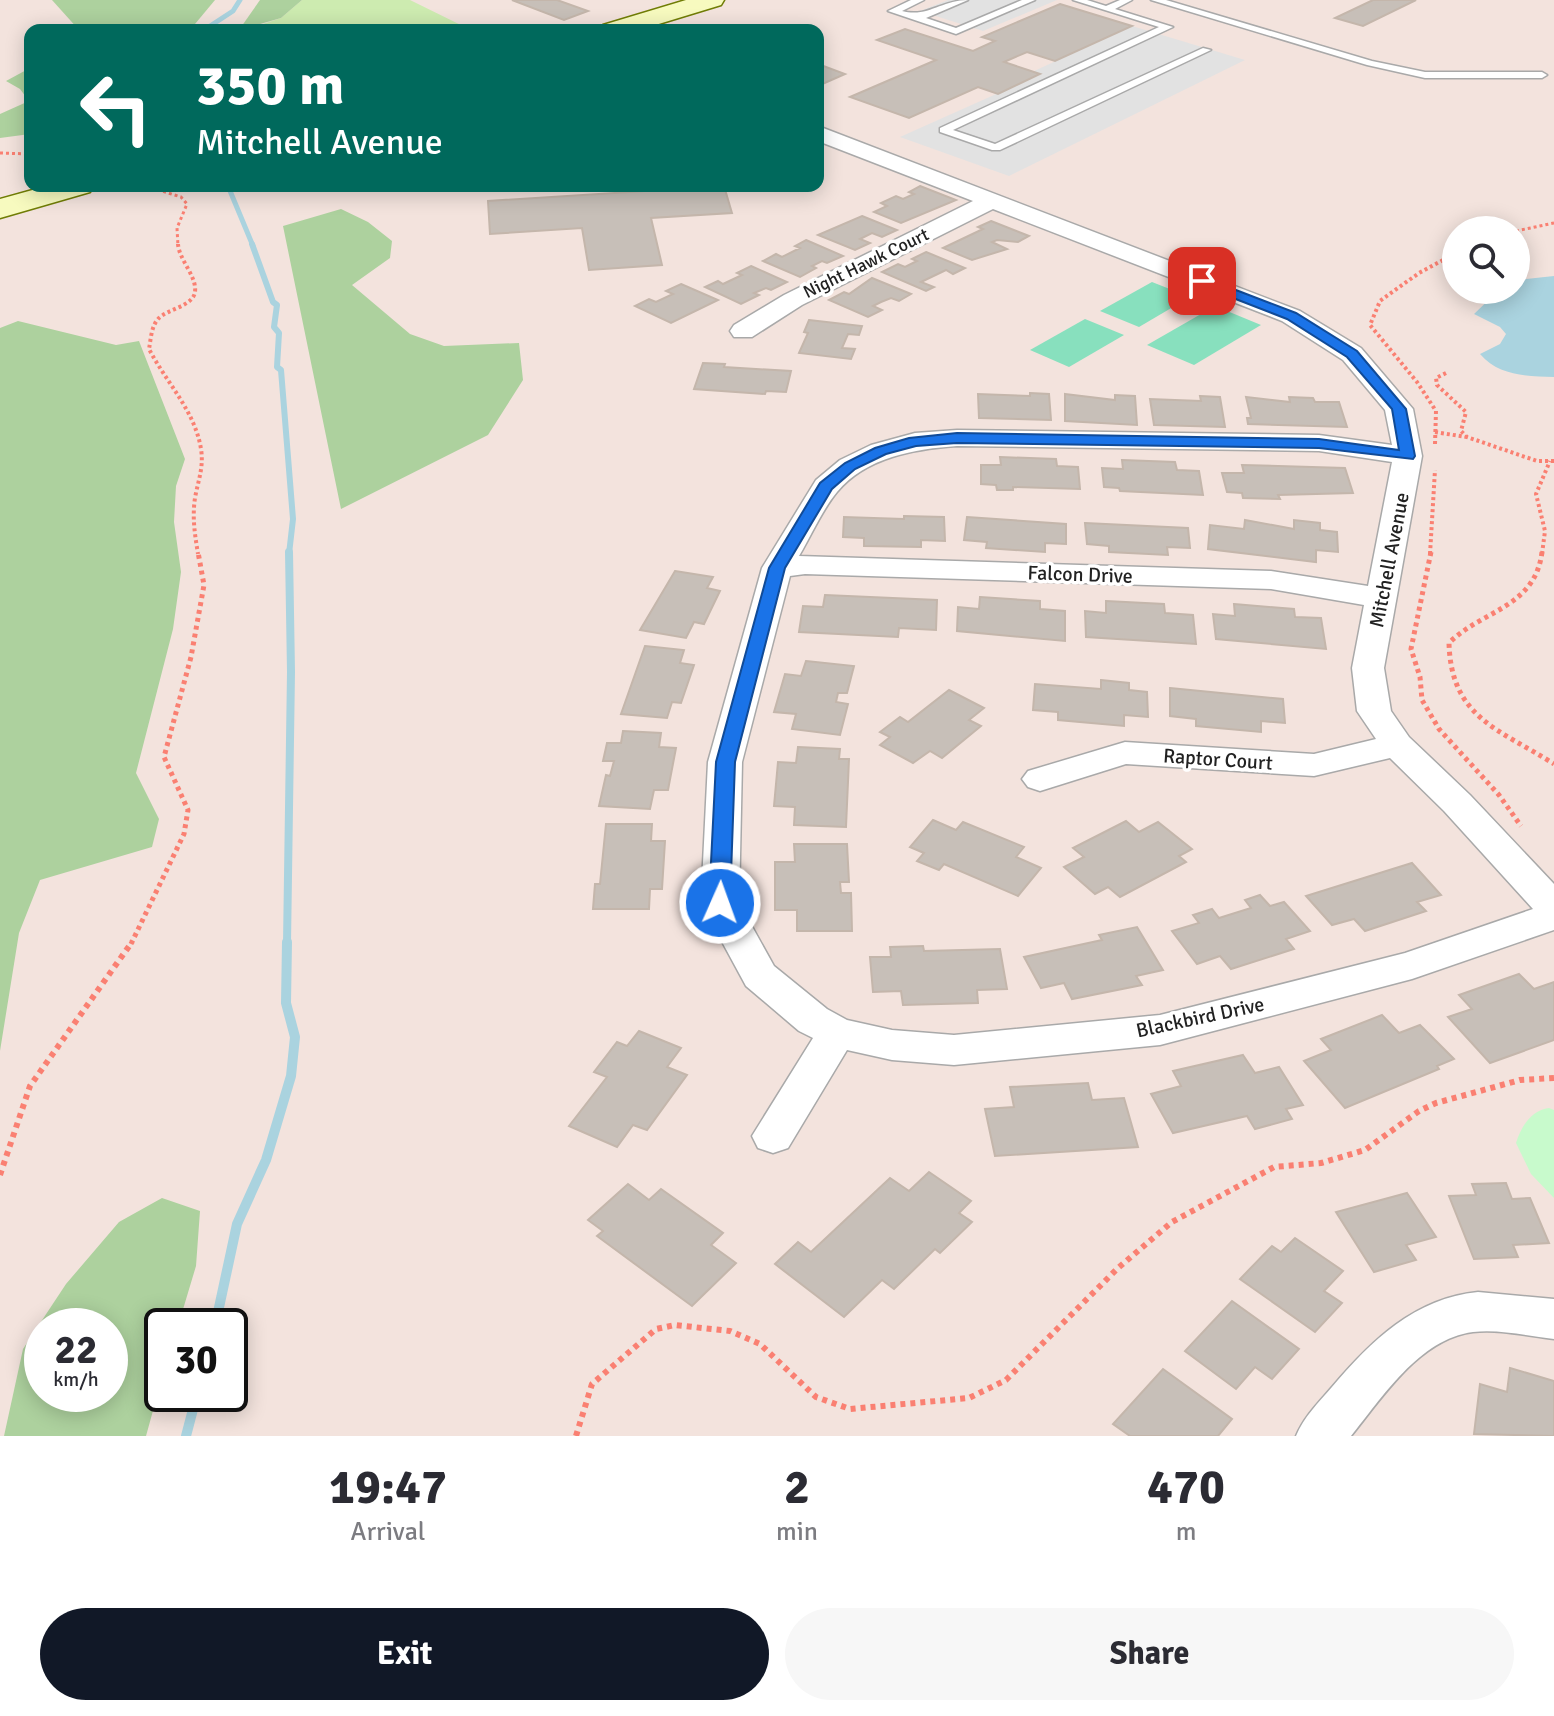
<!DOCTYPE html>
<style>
:root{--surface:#fff;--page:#f7f7f7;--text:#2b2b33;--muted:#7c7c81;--accent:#111827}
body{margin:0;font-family:Signika,sans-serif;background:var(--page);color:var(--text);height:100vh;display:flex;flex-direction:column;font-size:30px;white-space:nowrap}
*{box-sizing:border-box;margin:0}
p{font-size:26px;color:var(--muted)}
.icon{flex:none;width:44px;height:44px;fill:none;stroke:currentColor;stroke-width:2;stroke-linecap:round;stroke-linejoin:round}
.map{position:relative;height:1436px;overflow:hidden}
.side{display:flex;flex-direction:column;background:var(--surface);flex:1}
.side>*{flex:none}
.guide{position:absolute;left:24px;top:24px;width:800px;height:168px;border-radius:16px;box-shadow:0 4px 20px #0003;background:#00695c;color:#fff;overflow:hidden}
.controls{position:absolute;left:1442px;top:216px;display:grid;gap:16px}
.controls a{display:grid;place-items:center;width:88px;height:88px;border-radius:50%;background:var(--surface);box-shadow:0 4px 20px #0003;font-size:40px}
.speed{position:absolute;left:24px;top:1308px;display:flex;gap:16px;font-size:40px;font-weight:700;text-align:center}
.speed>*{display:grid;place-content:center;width:104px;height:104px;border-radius:50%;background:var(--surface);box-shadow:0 4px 20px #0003;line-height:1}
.speed small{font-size:20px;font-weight:400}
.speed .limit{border:4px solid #111;border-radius:12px;background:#fff;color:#111}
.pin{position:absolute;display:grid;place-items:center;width:68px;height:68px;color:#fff;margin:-34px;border-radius:16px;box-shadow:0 4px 12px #0006}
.me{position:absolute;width:88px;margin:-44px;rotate:2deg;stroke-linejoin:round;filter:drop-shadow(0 0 6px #0008)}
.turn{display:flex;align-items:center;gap:28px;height:168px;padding:0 40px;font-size:36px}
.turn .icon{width:104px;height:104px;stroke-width:2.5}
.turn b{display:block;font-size:56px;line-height:68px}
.eta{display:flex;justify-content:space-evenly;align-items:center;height:136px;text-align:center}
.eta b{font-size:48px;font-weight:700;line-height:56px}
.button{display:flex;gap:16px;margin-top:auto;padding:16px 40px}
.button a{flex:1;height:92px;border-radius:48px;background:var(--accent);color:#fff;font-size:32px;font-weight:700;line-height:92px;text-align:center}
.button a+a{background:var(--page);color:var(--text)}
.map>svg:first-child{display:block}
</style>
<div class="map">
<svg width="1554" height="1436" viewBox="0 0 1554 1436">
<rect width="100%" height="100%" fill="#f2efe9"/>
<path fill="#f3e3dd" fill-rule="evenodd" d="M 0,0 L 1554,0 L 1554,1436 L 0,1436 ZM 30,30 L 818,30 L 818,186 L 30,186 ZM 1456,230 L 1516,230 L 1516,290 L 1456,290 ZM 42,1326 L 110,1326 L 110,1394 L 42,1394 ZM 162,1326 L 230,1326 L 230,1394 L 162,1394 Z"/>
<polygon fill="#cdebb0" points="302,0 410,0 471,30 245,30 281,18"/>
<g fill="#add19e" fill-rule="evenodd">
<polygon points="52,0 215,0 190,30 79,30"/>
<polygon points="260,0 302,0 281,18 239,30"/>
<polygon points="30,68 30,134 0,138 0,114 29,101 20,89 6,81"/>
<polygon points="341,209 368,222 392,241 390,258 352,285 410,334 444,346 519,343 523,380 488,435 341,509 283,226"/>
<polygon points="18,321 116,345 139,341 185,459 176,486 174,522 181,572 173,629 136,773 159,819 152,847 40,880 19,933 0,1051 0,328"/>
<path d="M 162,1198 L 200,1211 L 196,1266 L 178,1326 L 162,1326 L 162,1378 L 146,1436 L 4,1436 L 23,1349 L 66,1284 L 119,1222 ZM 110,1326 L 110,1394 L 42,1394 L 42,1326 Z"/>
</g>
<path fill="#c8facc" d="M 1549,1108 L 1554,1110 L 1554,1198 L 1531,1174 L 1516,1143 C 1521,1127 1531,1110 1549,1108 Z"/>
<g fill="#88e0be">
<polygon points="1152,282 1190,297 1139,327 1100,311"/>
<polygon points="1215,306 1261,325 1194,365 1147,345"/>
<polygon points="1085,319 1124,335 1069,367 1030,350"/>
</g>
<g fill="#e2e2e2">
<polygon points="948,0 1057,0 983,31 920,11"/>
<polygon points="1132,26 1245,60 1009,176 900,137 1039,75 1032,72"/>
</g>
<path fill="#aad3df" d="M 1554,276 L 1554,377 C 1526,376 1499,376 1480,354 L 1500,344 L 1506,334 L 1500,327 L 1474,314 L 1499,290 L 1516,290 L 1516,280 Z"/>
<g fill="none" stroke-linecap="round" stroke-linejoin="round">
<g stroke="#aad3df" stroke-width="5">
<polyline points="204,30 233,11 240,0"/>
<polyline points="228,186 253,246"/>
</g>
<polyline stroke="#aad3df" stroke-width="6" points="252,244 273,302 277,305 274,327 279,333 277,367 281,370 293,519 289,554"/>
<polyline stroke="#aad3df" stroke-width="8" points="287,944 291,672 289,552"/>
<g stroke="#aad3df" stroke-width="10">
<polyline points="215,1326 237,1224 266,1160 291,1076 295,1037 286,1003 287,942"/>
<polyline points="186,1436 197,1394"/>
</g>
</g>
<g fill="#c7bfb8" stroke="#c4b6ab" stroke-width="2">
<polygon points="512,0 557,0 588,11 564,20"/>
<polygon points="1373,0 1416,0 1363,26 1335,18"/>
<polygon points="1060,4 1132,26 1055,61 1027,52 1004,62 1040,74 998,94 978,87 909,118 850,97 936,60 877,40 905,29 973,51 995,41 982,37"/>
<polygon points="818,64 845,74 818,86"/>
<polygon points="724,186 732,213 651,218 662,265 589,270 582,228 490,234 488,201"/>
<polygon points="920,186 956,200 901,223 874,212 887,206 881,203 896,196 903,199 914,194 909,192"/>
<polygon points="862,216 897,230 882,237 872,233 860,239 870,243 855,250 818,235"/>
<polygon points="991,221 1029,236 1018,242 997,240 992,242 1007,249 972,260 943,248 983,229 978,227"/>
<polygon points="806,240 843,256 827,263 822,261 812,266 816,268 800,277 763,261 776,254 782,257 800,248 795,246"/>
<polygon points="926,252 965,268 953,274 946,270 921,282 934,287 926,291 882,272 898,264 905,267 917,261 912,259"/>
<polygon points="751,266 787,282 771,290 766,288 754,293 759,295 741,304 705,287 718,281 723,284 742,275 737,273"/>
<polygon points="872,278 911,294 899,301 891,298 881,302 873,306 882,310 868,317 829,300 844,292 849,294"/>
<polygon points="681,284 718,300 671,323 635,306 649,299 656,302 673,294 666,291"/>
<polygon points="809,320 862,326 859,335 848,334 842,348 855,349 851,359 799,353 808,333 804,332"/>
<polygon points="703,363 725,364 724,367 791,371 786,392 766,391 765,394 694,389"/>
<polygon points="1030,393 1049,394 1051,420 979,418 978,394 1030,396"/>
<polygon points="1065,394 1115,400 1115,395 1135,396 1137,425 1065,421"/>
<polygon points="1200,396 1220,397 1225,427 1154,425 1150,399 1201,401"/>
<polygon points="1246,397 1290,402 1289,397 1313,398 1315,402 1339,402 1347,427 1248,424 1247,418 1251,418"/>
<polygon points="1000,457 1056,459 1057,466 1078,467 1080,489 1013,487 1013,490 997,490 996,485 981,484 981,465 1001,465"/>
<polygon points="1122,460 1175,462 1177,470 1199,471 1203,495 1120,491 1119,488 1104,487 1102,468 1123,469"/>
<polygon points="1242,465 1345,468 1353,493 1278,495 1280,499 1243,498 1242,493 1227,492 1222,473 1244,473"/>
<polygon points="904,516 944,517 945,541 921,540 921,547 864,546 864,538 843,537 844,517 904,519"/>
<polygon points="967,517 1066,524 1066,544 1045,543 1045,552 986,548 987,542 964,540"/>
<polygon points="1245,520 1294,529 1294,520 1320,523 1320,530 1337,532 1338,552 1316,550 1316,562 1208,549 1210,525 1244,529"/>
<polygon points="1085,523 1188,528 1190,548 1167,547 1168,555 1109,552 1109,546 1087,544"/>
<polygon points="675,571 713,577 707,588 720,591 704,624 694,622 686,638 640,630"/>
<polygon points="825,595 937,600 936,630 899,628 898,637 799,632 803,606 823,607"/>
<polygon points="980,597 1040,601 1040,609 1065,611 1065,641 957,631 958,607 979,609"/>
<polygon points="1106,601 1164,604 1165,613 1193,615 1196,644 1086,637 1085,611 1106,613"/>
<polygon points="1234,604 1294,609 1295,617 1321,618 1326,649 1216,639 1213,614 1235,616"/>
<polygon points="645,646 684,650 680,663 694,665 681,703 672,702 667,718 621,714"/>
<polygon points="806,661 854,666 847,693 838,693 836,702 848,704 840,735 792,729 796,714 774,712 785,674 801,676"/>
<polygon points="1101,680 1129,683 1129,690 1147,692 1148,717 1124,715 1124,726 1058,720 1058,712 1033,710 1035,684 1101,689"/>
<polygon points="1170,688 1283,699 1285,723 1261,721 1261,732 1196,726 1196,719 1170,716"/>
<polygon points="949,690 984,708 969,720 981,726 942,758 930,751 913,763 880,745 890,737 880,732 900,717 908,722"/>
<polygon points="623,731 661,733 659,747 676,748 668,790 654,790 650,809 599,806 606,775 610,776 614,761 603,761 607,743 621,743"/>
<polygon points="798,747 840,749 839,759 849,759 846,827 794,825 795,807 774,806 778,762 796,763"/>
<polygon points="933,820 956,830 963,822 1024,847 1016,857 1041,868 1018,896 944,864 939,870 917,861 924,853 910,847"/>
<polygon points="1126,821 1139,832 1158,822 1192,849 1179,856 1186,862 1120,897 1108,887 1095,894 1064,867 1084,857 1073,848"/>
<polygon points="606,824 652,824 651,841 665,841 662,889 650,889 649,909 593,909 595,884 600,884"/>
<polygon points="794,844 847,844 849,882 840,882 841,893 851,893 852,931 797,931 797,910 775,910 775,862 795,862"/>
<polygon points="1412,863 1441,895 1417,902 1426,911 1365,931 1354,919 1332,925 1306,896"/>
<polygon points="1260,895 1270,906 1284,902 1310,931 1286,939 1294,949 1231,969 1220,956 1197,964 1172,931 1199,923 1193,915 1212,909 1219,918 1251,908 1245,900"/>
<polygon points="1137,927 1163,970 1136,976 1142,985 1072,999 1064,983 1041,988 1024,957 1102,940 1099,935"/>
<polygon points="923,946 924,951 1000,949 1007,989 977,990 978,1003 903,1005 901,991 873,992 870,957 891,957 890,947"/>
<polygon points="1519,974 1534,989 1554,982 1554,1040 1490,1063 1448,1017 1472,1009 1459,995"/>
<polygon points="1382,1015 1399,1033 1420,1025 1454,1059 1437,1066 1439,1069 1345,1108 1304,1061 1331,1050 1321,1039"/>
<polygon points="639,1031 681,1048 667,1067 687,1075 647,1130 633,1125 617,1147 569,1126 607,1077 594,1072 617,1042 627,1046"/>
<polygon points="1243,1055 1255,1073 1279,1067 1303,1105 1286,1109 1292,1119 1255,1129 1247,1116 1173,1133 1151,1094 1181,1086 1173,1071"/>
<polygon points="1088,1083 1092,1100 1124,1098 1138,1147 995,1156 985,1109 1014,1107 1010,1087"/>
<polygon points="929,1172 971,1201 959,1213 972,1222 940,1253 935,1249 894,1289 882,1280 844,1317 775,1264 798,1242 811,1252 890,1178 909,1191"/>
<polygon points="1506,1183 1512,1199 1530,1198 1549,1243 1513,1245 1518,1257 1474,1259 1449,1196 1476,1195 1472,1184"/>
<polygon points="628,1184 649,1200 661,1189 723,1233 711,1245 736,1263 692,1306 597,1236 603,1231 588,1220"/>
<polygon points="1407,1193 1436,1237 1406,1245 1416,1260 1374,1272 1336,1212"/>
<polygon points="1295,1238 1343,1271 1324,1291 1342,1303 1315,1332 1240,1279 1272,1246 1281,1252"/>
<polygon points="1232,1301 1299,1349 1272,1379 1255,1367 1236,1389 1185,1351"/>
<polygon points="1510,1368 1554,1381 1554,1436 1474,1434 1480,1384 1507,1392"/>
<polygon points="1163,1369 1232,1419 1218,1436 1130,1436 1113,1424"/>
</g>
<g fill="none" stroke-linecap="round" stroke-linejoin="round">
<defs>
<g id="lane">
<path d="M 911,0 L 924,0 L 902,11 C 928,18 941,0 968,0 L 926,18 L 956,28 L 1022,0 L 1035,0 L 956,34 L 888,11 Z"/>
<polygon points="1073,0 1087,0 1106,6 1120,0 1132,0 1115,9 1173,27 953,130 995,144 1203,48 1211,50 1000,150 992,150 940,132 940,128 1159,27"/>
<polygon points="1151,0 1166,0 1372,61 1425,72 1542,72 1547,75 1542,78 1425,78 1367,65"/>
<polygon points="347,186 359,186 352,190"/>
</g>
<g id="street">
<path d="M 818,126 L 1300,311 L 1361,348 L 1413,409 L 1422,456 L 1384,668 L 1391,711 L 1409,737 L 1470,795 L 1554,884 L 1554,930 L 1412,979 L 1160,1045 L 954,1065 L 892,1060 L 847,1050 L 788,1148 L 773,1153 L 758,1148 L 752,1136 L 813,1038 L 799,1031 L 746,986 L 701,903 L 708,762 L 762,568 L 816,480 L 840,460 L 871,445 L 915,433 L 957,430 L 1319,435 L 1392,445 L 1385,410 L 1343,360 L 1282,321 L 993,209 L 802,305 L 752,337 L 734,337 L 730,331 L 734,325 L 784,295 L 973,201 L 818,141 ZM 957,446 L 1319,451 L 1392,462 L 1368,586 L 1271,571 L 799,556 C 811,536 822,510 837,492 C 866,457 915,449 957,446 ZM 805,574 L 1271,589 L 1364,605 L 1352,668 L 1357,711 L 1376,739 L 1314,754 L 1125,742 L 1028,771 L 1022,779 L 1028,787 L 1040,791 L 1126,764 L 1314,776 L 1390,758 L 1444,811 L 1533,909 L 1405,953 L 1160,1015 L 954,1035 L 892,1030 L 847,1020 L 827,1009 L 774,966 L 739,903 L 742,762 L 790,576 Z"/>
<path d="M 1478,1292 L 1554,1299 L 1554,1339 C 1527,1336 1500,1329 1473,1332 C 1419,1339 1382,1398 1351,1436 L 1296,1436 C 1304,1417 1318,1403 1332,1387 C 1371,1341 1415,1298 1478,1292 Z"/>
</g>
<g id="secondary">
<polygon points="686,0 724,0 721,5 639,30 599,30 603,25"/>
<polygon points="47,186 94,186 90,192 0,218 0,199"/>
</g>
</defs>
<use href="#lane" stroke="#a9a9a9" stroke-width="3"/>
<use href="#street" stroke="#a9a9a9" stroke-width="3"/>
<use href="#secondary" stroke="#707d05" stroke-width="3"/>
<g stroke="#fa8072" stroke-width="3" stroke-dasharray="3 3" stroke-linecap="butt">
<polyline points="0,153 30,154"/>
<polyline points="146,186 181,197 187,204 177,228 178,246"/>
<polyline points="1516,231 1554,223"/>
</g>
<g stroke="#fa8072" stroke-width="4" stroke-dasharray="3 3" stroke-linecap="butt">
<path d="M 178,244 C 179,260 197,276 195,292 C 193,306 168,309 159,318 C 151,326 151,339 149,349 C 166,382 195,411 201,449 C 204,467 198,481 195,498 C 192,518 195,535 198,554"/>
<polyline points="1446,373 1436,378 1437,385 1466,412 1461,431 1467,437 1537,461 1554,461"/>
<polyline points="1435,432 1466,437"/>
<polyline points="1435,444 1436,411 1417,382 1370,325 1380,301 1419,273 1456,253"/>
<polyline points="1430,554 1435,470"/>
<polyline points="1542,554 1545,531 1536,494 1550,461"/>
</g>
<g stroke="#fa8072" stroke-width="5" stroke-dasharray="4 4" stroke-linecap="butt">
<polyline points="1431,552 1411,649 1420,677 1422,700 1439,729 1499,795 1521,826"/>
<path d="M 1542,552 C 1535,608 1482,610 1449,643 C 1451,718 1499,729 1554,764"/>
<polyline points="131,944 184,834 188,810 164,757 191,657 204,585 198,552"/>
</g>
<g stroke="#fa8072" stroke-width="6" stroke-dasharray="5 5" stroke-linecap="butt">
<polyline points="0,1175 30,1086 132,942"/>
<polyline points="576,1436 592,1384 656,1329 675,1325 730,1331 760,1344 816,1397 850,1409 969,1398 1006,1380 1118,1268 1172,1222 1274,1167 1321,1163 1365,1150 1419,1111 1436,1103 1520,1080 1554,1078"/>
</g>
<use href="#lane" fill="#fff" fill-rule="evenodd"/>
<use href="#street" fill="#fff" fill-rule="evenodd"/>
<use href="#secondary" fill="#f7fabf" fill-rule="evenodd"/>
</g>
<polygon fill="#1a73e8" stroke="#114b97" stroke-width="2" points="1202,277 1296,313 1357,351 1406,409 1415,456 1413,459 1319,448 957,443 916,446 886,454 855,469 832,489 785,568 735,762 730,903 727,908 712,908 709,903 716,762 769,568 820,483 845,463 875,448 909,438 957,433 1319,439 1399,450 1392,409 1347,357 1287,319 1197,284 1197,278"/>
<g text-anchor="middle" stroke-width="7" stroke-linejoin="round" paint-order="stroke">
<g font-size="18" fill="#222" stroke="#fff">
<text transform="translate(866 263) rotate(-26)" y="6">Night Hawk Court</text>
</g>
<g font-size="20" fill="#222" stroke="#fff">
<text transform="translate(1389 560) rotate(-79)" y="7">Mitchell Avenue</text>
<text transform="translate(1080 574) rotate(2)" y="7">Falcon Drive</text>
<text transform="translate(1218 759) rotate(4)" y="7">Raptor Court</text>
<text transform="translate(1200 1017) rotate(-12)" y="7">Blackbird Drive</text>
</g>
</g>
</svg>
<div class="controls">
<a><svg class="icon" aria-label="search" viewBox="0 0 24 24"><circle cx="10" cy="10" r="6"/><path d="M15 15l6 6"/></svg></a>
</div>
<div class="speed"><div>22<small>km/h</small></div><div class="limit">30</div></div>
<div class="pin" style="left:1202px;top:281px;background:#d93025"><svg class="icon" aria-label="arrive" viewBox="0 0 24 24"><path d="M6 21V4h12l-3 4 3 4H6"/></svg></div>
<svg class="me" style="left:720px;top:903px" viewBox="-20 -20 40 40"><circle r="17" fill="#1a73e8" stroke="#fff" stroke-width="3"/><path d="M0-11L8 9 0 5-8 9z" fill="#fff"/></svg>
<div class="guide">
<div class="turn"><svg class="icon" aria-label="left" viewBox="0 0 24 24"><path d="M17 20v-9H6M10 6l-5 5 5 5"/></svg><div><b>350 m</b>Mitchell Avenue</div></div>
</div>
</div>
<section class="side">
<div class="eta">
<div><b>19:47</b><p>Arrival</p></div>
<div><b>2</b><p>min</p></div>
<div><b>470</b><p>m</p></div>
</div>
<div class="button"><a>Exit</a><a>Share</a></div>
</section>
